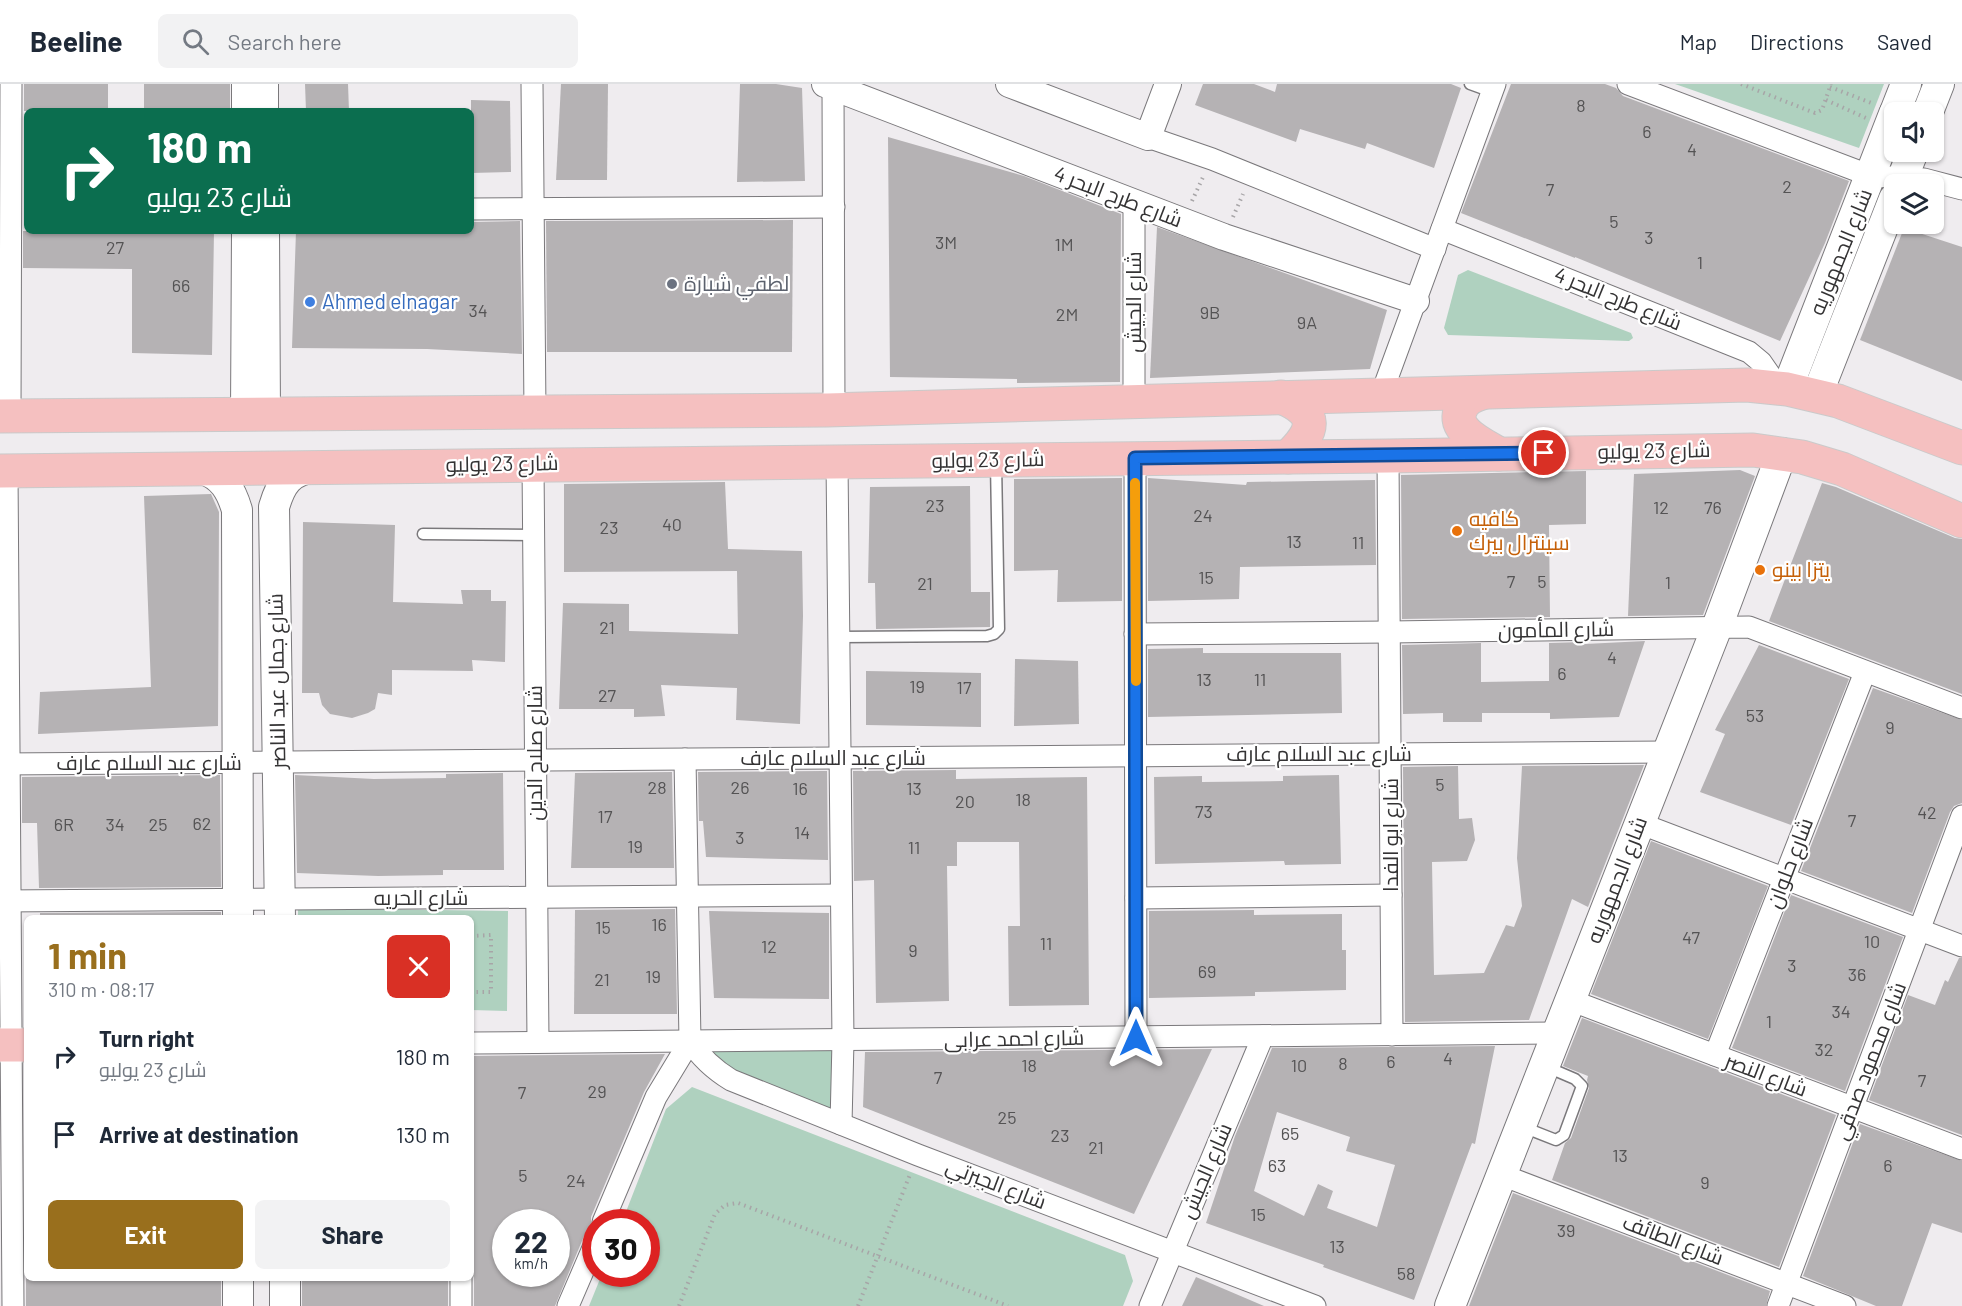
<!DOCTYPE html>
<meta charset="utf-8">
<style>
:root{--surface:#fff;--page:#f2f2f3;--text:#1f2937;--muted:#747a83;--line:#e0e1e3;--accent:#996f1d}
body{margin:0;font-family:Barlow,Cairo,sans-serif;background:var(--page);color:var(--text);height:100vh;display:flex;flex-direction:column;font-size:22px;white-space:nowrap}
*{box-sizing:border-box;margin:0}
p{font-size:20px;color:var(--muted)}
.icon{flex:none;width:33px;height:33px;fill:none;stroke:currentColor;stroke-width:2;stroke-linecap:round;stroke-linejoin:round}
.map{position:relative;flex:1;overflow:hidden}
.panel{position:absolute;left:24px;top:831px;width:450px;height:366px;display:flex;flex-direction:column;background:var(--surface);border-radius:9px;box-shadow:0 2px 4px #0004}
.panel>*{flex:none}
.top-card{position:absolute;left:24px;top:24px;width:450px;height:126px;border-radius:9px;box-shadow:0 2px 4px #0004;background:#0b6e4f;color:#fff;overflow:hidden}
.tools{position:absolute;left:1884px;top:18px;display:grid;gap:12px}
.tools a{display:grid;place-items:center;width:60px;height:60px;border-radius:9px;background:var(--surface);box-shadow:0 2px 4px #0004;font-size:30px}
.speed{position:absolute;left:492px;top:1125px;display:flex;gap:12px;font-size:30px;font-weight:700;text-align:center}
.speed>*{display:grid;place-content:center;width:78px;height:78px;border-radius:50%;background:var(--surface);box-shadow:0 2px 4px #0004;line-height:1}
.speed small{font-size:15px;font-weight:400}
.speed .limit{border:9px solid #d22;background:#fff;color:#111}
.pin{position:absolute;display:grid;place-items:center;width:51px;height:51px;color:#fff;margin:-26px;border:3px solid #fff;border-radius:50%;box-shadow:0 2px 6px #0007}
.me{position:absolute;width:66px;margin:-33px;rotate:0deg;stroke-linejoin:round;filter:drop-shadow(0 0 4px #0008)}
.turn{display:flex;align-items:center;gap:21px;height:126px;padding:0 24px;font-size:27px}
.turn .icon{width:78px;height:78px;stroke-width:2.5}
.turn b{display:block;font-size:42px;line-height:51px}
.round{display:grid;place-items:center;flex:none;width:63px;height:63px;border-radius:9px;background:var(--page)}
.head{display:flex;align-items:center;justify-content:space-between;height:102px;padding:0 24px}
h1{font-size:36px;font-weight:700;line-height:45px;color:var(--accent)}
.primary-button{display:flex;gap:12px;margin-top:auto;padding:12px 24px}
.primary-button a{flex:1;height:69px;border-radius:9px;background:var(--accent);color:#fff;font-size:24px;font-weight:700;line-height:69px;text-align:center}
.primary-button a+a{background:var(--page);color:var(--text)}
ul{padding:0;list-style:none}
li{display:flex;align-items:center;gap:18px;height:78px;padding:0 24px}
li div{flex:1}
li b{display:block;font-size:22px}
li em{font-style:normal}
header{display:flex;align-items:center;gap:36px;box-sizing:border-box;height:84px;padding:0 30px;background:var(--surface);border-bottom:2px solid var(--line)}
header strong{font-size:28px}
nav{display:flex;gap:33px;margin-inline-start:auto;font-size:21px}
.search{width:420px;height:54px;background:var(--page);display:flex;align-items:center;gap:15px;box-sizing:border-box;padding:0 21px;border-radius:9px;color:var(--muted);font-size:22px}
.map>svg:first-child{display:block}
</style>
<header>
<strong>Beeline</strong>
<div class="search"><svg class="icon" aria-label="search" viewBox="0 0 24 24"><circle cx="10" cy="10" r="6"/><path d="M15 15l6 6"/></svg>Search here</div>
<nav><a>Map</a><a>Directions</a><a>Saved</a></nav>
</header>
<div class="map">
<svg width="1962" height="1222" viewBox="0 0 1962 1222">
<rect width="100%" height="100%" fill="#efecef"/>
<g fill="#afd1bf">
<polygon points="1675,0 1884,0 1859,64"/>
<polygon points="1468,186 1631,249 1633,254 1629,257 1448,251 1444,244 1458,191"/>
<polygon points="298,824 508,827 507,927 471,926 471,834 298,834"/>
<polygon points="713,963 837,963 835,1033 713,981"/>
<polygon points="692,1003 1125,1171 1133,1197 1123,1222 589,1222 602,1190 646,1190 646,1138 622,1138 666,1025"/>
</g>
<g fill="#b5b2b4" fill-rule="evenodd">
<rect x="24" y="0" width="84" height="27"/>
<rect x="144" y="0" width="86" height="27"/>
<polygon points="305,0 348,0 349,27 306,27"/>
<polygon points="561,0 608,0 607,96 556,96"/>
<polygon points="740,0 776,0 802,4 805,97 737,98"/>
<polygon points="1203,0 1254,0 1275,8 1277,0 1451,0 1461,4 1434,84 1367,59 1365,65 1300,45 1296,58 1195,21"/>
<polygon points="1511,0 1605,0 1616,4 1623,12 1849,97 1825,159 1780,257 1575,173 1575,174 1461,129"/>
<polygon points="471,16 510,17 511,88 471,89"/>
<polygon points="888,53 1024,92 1121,130 1120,298 1017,299 1017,295 890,293"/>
<polygon points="793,136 792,268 547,268 546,137"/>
<polygon points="520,137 522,270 427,265 292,264 296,147 471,147 471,138"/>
<polygon points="1157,143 1387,226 1370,285 1150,294"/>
<polygon points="1904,144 1962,163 1962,297 1860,256"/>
<polygon points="23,147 214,147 212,271 132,269 132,185 23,184"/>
<polygon points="1740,386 1755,392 1703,531 1628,532 1634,390"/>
<polygon points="1586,387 1586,440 1549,441 1550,533 1402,535 1401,391"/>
<polygon points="1122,394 1122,517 1057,518 1058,486 1014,487 1014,395"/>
<polygon points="1148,394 1246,401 1247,398 1375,396 1376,481 1240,483 1239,515 1148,517"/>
<polygon points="725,398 728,465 802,467 803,532 800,640 736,636 737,604 661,601 665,632 634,633 634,625 559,625 563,519 629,520 629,547 738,550 737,487 564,488 564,400"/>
<polygon points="1822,399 1836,403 1955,454 1962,455 1962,610 1769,537"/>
<polygon points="970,402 971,508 990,508 990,543 876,545 875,499 868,499 870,403"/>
<polygon points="211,410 219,428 218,642 38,650 40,608 151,603 144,412"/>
<polygon points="303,438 395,441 393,518 463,520 461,506 491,506 491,517 506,517 505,578 472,576 473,587 392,586 392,611 378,609 375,625 368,629 352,634 330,630 322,621 319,609 302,609"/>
<polygon points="1645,557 1619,633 1550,635 1550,629 1482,629 1482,638 1443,638 1443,629 1403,630 1402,561 1481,559 1481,598 1549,597 1549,559 1585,558 1585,560"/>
<polygon points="1759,561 1849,595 1791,741 1700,708 1725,650 1715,646"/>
<polygon points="1203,564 1203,569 1341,569 1342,629 1148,633 1148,565"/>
<polygon points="1015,575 1078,577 1079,640 1014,642"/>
<polygon points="866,587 981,589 981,643 866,641"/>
<polygon points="1873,604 1962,636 1962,719 1954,722 1950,728 1912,829 1801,787"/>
<polygon points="1644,681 1588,823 1572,815 1529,936 1405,938 1403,683 1458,682 1459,735 1472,734 1475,756 1467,777 1432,778 1434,891 1484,889 1506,841 1514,843 1522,822 1517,774 1522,682"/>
<polygon points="956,686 956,695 1087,693 1089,921 1009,922 1008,842 1020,842 1019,758 957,758 957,782 947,782 949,917 876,919 874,796 854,797 853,687"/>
<polygon points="823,687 827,687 828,776 706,773 703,737 699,737 698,688"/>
<polygon points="672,688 674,784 571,784 575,689"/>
<polygon points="503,689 504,786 443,786 443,791 378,792 297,789 295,691 374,695 446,694 446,690"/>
<polygon points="220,691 221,803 39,804 37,739 22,739 22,693"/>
<polygon points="1339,691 1341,780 1285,781 1284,777 1155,780 1154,693 1202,692 1202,698 1283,697 1283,692"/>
<polygon points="1651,757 1768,802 1708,955 1591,910"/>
<polygon points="1791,811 1903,853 1845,1007 1732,964"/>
<polygon points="675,825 677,930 574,930 575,826"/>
<polygon points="1254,826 1254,831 1342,830 1342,866 1346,866 1346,906 1255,908 1255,912 1149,914 1149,827"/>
<polygon points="709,827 829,829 829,915 714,914"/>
<polygon points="221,828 221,834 40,834 40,829"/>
<polygon points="1959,874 1962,874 1962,1051 1869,1016 1908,911 1935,921 1945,896 1948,898"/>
<polygon points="1582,934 1836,1031 1779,1183 1552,1096 1565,1059 1571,1054 1589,1004 1587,996 1588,992 1563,982"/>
<path d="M 1495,962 L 1475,1060 L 1472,1059 L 1414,1216 L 1323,1183 L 1324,1181 L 1206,1139 L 1235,1052 L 1272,964 ZM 1277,1028 L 1350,1053 L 1346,1067 L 1395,1081 L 1377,1143 L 1327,1124 L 1333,1107 L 1318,1100 L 1304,1132 L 1254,1107 Z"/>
<polygon points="1212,965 1134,1130 863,1023 865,968"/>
<path d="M 665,970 L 644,1008 L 591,1133 L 591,1142 L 584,1152 L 555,1222 L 474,1222 L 474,1194 L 471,1187 L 471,972 ZM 506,1138 L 556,1138 L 556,1190 L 506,1190 Z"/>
<polygon points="1860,1040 1962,1077 1962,1149 1932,1139 1902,1222 1876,1222 1803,1192"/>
<polygon points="1513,1109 1770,1207 1766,1222 1469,1222"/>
<polygon points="1196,1193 1264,1222 1182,1222"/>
<rect x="26" y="1194" width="195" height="28"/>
<rect x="302" y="1194" width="146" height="28"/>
</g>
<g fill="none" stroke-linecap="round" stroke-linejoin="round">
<defs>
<g id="service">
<polyline points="1470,0 1492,8"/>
<polyline points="423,450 534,451"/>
<polyline points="839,553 987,552 994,550 999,545 996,379"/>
<polyline points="1523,1043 1556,1056 1564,1051 1582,1002 1575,995 1547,983"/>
</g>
<g id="minor">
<polyline points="532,0 535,328"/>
<polyline points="833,0 834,326"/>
<polyline points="1628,0 1871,92 1924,95 1962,105"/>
<polyline points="1148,53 1212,75 1435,165"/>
<polyline points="1134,119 1134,318"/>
<polyline points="471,125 834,123"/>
<polyline points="1442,145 1749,268 1761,278 1779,304"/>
<polyline points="1381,311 1495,0"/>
<polyline points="10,331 11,0"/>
<polyline points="1388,372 1392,951"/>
<polyline points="1135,374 1136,954"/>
<polyline points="837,377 843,957 841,1040"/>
<polyline points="533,380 538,958"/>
<polyline points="7,387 13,1222"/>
<polyline points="1135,550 1390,548 1749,543 1962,624"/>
<polyline points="685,675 690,957"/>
<polyline points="0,680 1667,668"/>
<polyline points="1639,739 1962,862"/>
<polyline points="1136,814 1391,811"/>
<polyline points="0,817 841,811"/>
<polyline points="1570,916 1962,1065"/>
<path d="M 690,957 C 701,974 713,985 731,996 L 918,1071 L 1315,1222"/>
<polyline points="471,959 1557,949"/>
<polyline points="1715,971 1865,588"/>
<polyline points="1502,1091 1845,1222"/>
<polyline points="603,1138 656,1013 690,957"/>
<polyline points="461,1194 461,1222"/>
<polyline points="568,1222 596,1157"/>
<polyline points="1150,1222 1263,952"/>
<polyline points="1778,1222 1962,732"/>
</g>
<g id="tertiary">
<polyline points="265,0 265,27"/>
<polyline points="825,0 1224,153 1416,217"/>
<polyline points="1009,0 1148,53 1168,0"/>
<polyline points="245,27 245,0"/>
<polyline points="266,147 267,330"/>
<polyline points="244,330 245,147"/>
</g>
<g id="secondary">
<polyline points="1895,28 1906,0"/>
<polyline points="1928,28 1939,0"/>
<polyline points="1900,100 1913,68"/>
<polyline points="1787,305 1894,30"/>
<polyline points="1817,311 1894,115"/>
<path d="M 203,385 C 223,392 231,406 237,426 L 238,834"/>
<path d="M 280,834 L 274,423 C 281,399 289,387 315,383"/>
<polyline points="238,1194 238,1222"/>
<polyline points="285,1194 285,1222"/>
<polyline points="1450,1222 1717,543 1782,369"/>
</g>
<g id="primary">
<path d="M 1482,309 C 1472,312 1464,316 1460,327 C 1453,348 1485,361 1499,370"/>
<path d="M 1281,313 C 1320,329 1315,347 1288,373"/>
<polyline points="0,332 827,326 1747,301 1787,305 1838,317 1962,364"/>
<polyline points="0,387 1388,372 1753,366 1802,373 1842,385 1962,437"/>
<polyline points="0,961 27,961"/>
</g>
</defs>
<use href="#service" stroke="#7a787b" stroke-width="13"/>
<use href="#minor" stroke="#7a787b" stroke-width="23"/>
<use href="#tertiary" stroke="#7a787b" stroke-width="28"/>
<use href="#secondary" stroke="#7a787b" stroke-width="32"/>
<use href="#primary" stroke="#cacaca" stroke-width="35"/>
<g stroke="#a7a5a7" stroke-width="4" stroke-dasharray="1.5 4.5" stroke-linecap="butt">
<polyline points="1741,0 1815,29 1822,26 1831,0"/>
<polyline points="1830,3 1874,20"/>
<polyline points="1826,16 1866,34"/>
<polyline points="1192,117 1204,91"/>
<polyline points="1233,133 1243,110"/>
<polyline points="471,852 491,851 491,908 471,908"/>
<polyline points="679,1222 715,1130 725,1121 738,1119 1008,1222"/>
<polyline points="858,1222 911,1088"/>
</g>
<use href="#service" stroke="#fff" stroke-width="10"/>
<use href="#minor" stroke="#fff" stroke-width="21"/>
<use href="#tertiary" stroke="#fff" stroke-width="26"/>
<use href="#secondary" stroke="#fff" stroke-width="30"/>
<use href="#primary" stroke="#f5c0c0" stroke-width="33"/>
</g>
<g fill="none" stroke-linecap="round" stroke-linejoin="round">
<defs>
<polyline id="route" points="1136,954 1135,374 1544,369"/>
</defs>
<use href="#route" stroke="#114b97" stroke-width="15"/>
<use href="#route" stroke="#1a73e8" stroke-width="10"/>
<polyline stroke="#f59e0b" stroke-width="10" points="1135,399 1136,597"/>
</g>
<circle fill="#6b7280" stroke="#fff" stroke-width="2" cx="672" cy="200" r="6"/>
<circle fill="#3f7fe0" stroke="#fff" stroke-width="2" cx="310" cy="218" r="6"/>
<g fill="#e8710a" stroke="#fff" stroke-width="2">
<circle cx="1457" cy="447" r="6"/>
<circle cx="1760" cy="486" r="6"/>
</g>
<g text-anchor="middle" stroke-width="4.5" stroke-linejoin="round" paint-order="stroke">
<g font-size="18" fill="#545354">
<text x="1581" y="28">8</text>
<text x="1647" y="54">6</text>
<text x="1692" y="72">4</text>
<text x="1787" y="109">2</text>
<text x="1550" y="112">7</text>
<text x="1614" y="144">5</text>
<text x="1649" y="160">3</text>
<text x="946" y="165">3M</text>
<text x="1064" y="167">1M</text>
<text x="115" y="170">27</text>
<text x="1700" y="185">1</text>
<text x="181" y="208">66</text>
<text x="478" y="233">34</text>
<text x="1210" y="235">9B</text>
<text x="1067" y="237">2M</text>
<text x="1307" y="245">9A</text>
<text x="935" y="428">23</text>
<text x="1661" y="430">12</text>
<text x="1713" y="430">76</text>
<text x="1203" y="438">24</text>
<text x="672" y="447">40</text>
<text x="609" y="450">23</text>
<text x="1294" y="464">13</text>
<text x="1358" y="465">11</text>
<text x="1206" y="500">15</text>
<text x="1511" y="504">7</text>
<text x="1542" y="504">5</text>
<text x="1668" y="505">1</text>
<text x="925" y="506">21</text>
<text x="607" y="550">21</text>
<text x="1612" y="580">4</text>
<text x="1562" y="596">6</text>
<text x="1204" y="602">13</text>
<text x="1260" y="602">11</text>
<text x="917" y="609">19</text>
<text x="964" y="610">17</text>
<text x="607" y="618">27</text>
<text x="1755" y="638">53</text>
<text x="1890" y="650">9</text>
<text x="1440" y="707">5</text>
<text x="657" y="710">28</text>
<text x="740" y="710">26</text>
<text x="800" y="711">16</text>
<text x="914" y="711">13</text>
<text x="1023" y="722">18</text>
<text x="965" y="724">20</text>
<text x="1204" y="734">73</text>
<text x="1927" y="735">42</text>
<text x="605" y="739">17</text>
<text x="1852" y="743">7</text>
<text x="202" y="746">62</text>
<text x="64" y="747">6R</text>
<text x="115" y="747">34</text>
<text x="158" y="747">25</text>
<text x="802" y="755">14</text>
<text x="740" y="760">3</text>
<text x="635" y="769">19</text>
<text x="914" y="770">11</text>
<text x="659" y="847">16</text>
<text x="603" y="850">15</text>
<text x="1691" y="860">47</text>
<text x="1872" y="864">10</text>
<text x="1046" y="866">11</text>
<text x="769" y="869">12</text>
<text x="913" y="873">9</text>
<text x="1792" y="888">3</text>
<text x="1207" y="894">69</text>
<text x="1857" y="897">36</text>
<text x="653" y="899">19</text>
<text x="602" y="902">21</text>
<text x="1841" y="934">34</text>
<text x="1769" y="944">1</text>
<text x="1824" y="972">32</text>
<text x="1448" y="981">4</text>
<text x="1391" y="984">6</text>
<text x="1343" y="986">8</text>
<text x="1029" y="988">18</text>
<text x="1299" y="988">10</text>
<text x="938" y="1000">7</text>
<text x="1922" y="1003">7</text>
<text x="597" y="1014">29</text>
<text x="522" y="1015">7</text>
<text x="1007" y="1040">25</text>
<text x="1290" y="1056">65</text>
<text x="1060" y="1058">23</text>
<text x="1096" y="1070">21</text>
<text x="1620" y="1078">13</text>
<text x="1277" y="1088">63</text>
<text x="1888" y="1088">6</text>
<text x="523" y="1098">5</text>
<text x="576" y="1103">24</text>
<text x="1705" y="1105">9</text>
<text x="1258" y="1137">15</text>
<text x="1566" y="1153">39</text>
<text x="1337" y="1169">13</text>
<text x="1406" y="1196">58</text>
</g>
<g font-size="21" fill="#343334" stroke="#fff">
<text transform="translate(1118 113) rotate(21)" y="7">شارع طرح البحر 4</text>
<text transform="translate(1841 168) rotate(-68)" y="7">شارع الجمهوريه</text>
<text transform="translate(1618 215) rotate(22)" y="7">شارع طرح البحر 4</text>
<text transform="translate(1134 218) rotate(-90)" y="7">شارع الجيش</text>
<text transform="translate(1654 367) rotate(-1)" y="7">شارع 23 يوليو</text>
<text transform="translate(988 376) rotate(-1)" y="7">شارع 23 يوليو</text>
<text transform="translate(502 380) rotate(-1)" y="7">شارع 23 يوليو</text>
<text transform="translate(1556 546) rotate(-1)" y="7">شارع المأمون</text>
<text transform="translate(277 597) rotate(-91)" y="7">شارع جمال عبد الناصر</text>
<text transform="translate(535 669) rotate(-90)" y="7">شارع صلاح الدين</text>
<text x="1319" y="677">شارع عبد السلام عارف</text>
<text x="833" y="681">شارع عبد السلام عارف</text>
<text x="149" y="686">شارع عبد السلام عارف</text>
<text transform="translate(1391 751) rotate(-90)" y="7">شارع ابو الفدا</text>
<text transform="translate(1790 779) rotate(-69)" y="7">شارع حلوان</text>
<text transform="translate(1617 796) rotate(-69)" y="7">شارع الجمهوريه</text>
<text x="421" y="821">شارع الحريه</text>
<text transform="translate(1014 955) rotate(-1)" y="7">شارع احمد عرابى</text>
<text transform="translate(1870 977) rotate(-69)" y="7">شارع محمود صدقي</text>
<text transform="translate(1766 991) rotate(21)" y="7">شارع النصر</text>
<text transform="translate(1206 1087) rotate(-67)" y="7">شارع الجيش</text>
<text transform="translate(996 1100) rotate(21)" y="7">شارع الجبرتي</text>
<text transform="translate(1673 1156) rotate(21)" y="7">شارع الطائف</text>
</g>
<g font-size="21" fill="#5b616d" stroke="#fff" text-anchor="start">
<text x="684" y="207">لطفي شبارة</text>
</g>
<g font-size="21" fill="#366cbe" stroke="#fff" text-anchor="start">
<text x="322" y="225">Ahmed elnagar</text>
</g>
<g font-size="21" fill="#c56008" stroke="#fff" text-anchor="start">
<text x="1469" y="442">كافيه<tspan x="1469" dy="24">سينترال بيرك</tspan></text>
<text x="1772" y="493">يتزا بينو</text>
</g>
</g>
</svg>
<div class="tools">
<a><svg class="icon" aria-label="sound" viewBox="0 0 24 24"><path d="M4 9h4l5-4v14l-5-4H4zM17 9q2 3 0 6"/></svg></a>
<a><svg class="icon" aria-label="layers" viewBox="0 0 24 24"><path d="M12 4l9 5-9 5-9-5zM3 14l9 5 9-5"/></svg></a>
</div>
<div class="speed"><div>22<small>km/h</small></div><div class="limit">30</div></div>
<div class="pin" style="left:1544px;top:369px;background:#d93025"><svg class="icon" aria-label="arrive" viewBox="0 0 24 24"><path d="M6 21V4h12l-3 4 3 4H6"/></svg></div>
<svg class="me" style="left:1136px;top:954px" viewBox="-20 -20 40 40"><path d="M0-17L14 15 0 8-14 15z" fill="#1a73e8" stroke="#fff" stroke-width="4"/></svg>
<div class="top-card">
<div class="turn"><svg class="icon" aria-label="right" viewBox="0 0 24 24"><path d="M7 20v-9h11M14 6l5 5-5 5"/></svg><div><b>180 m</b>شارع 23 يوليو</div></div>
</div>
<section class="panel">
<div class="head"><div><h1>1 min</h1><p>310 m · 08:17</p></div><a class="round" style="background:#d93025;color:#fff"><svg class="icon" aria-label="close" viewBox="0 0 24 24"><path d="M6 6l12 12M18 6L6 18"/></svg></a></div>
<ul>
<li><svg class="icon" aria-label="right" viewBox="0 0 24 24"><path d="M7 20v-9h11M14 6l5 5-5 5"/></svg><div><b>Turn right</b><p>شارع 23 يوليو</p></div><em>180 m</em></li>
<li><svg class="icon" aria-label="arrive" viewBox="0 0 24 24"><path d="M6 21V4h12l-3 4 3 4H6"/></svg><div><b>Arrive at destination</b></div><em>130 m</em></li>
</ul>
<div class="primary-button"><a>Exit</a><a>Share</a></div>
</section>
</div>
